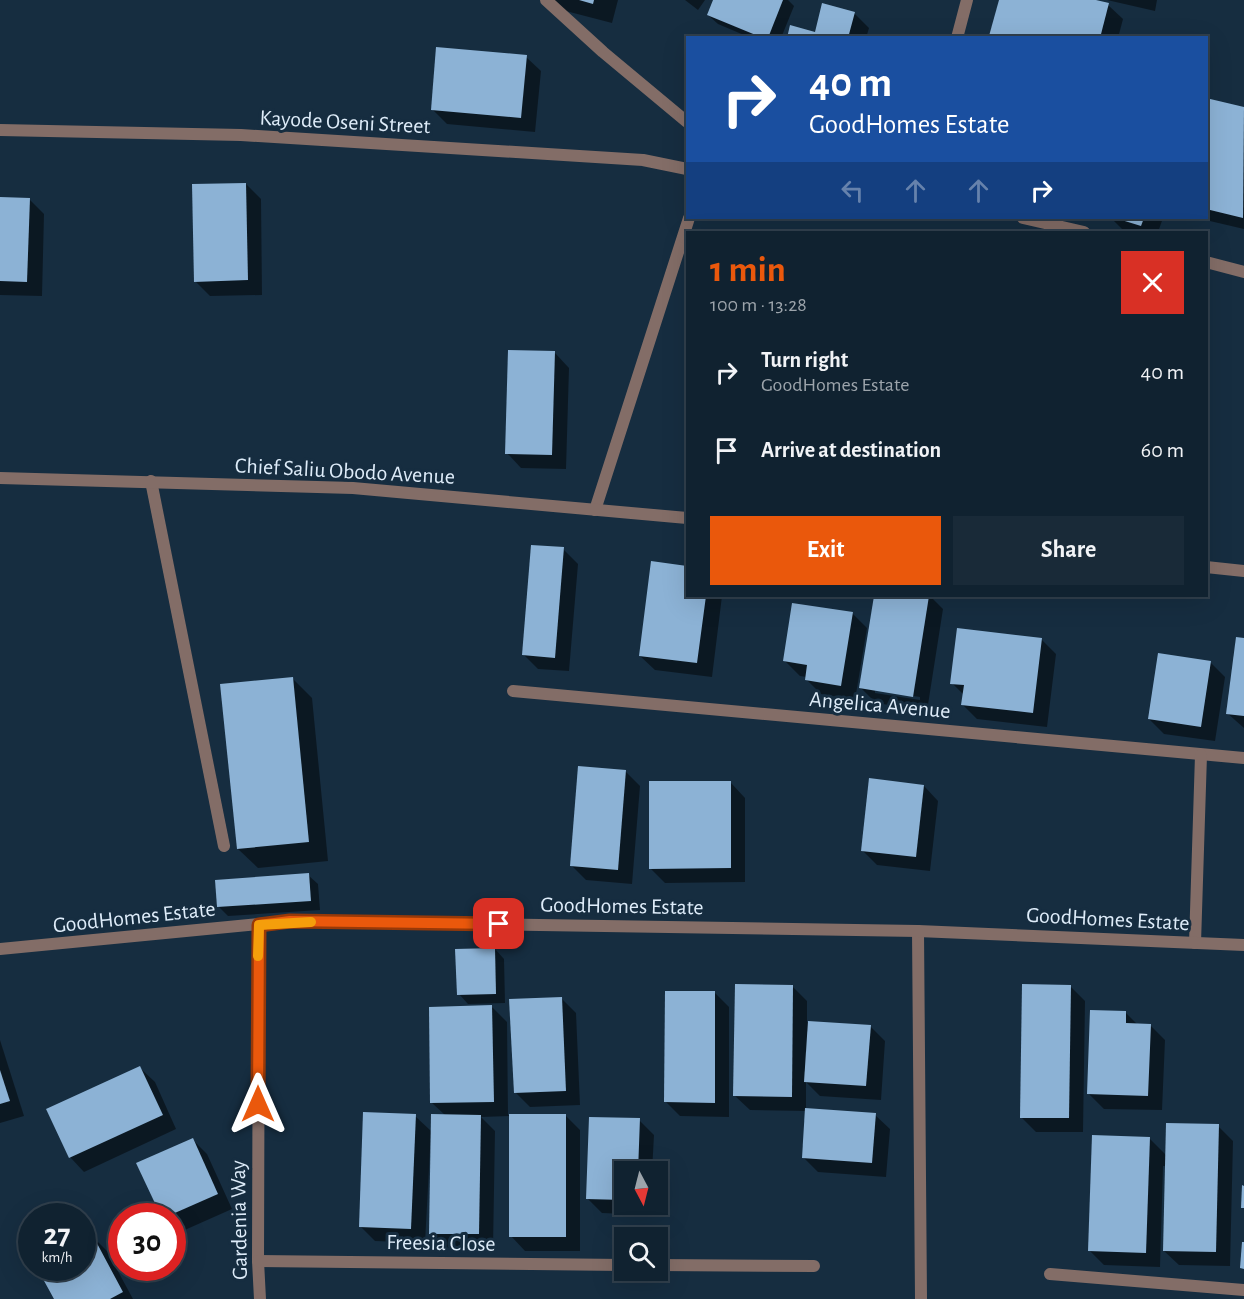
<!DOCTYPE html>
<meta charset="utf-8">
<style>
:root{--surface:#102230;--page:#192a38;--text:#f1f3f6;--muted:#9ca4ab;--line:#303f4c;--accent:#ea580c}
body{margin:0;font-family:"Alegreya Sans",sans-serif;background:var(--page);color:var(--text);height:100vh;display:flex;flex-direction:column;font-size:22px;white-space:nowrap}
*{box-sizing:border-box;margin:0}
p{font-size:20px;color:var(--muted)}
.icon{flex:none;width:33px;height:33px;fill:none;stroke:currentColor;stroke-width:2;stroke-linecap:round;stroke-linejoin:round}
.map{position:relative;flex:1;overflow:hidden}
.panel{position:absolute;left:686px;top:231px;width:522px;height:366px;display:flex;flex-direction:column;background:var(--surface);border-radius:0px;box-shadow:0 6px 24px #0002,0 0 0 2px var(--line)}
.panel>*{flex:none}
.banner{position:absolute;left:686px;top:36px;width:522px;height:183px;border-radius:0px;box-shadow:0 6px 24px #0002,0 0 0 2px var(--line);background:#1a4fa0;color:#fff;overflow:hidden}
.needle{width:39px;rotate:173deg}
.controls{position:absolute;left:614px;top:1161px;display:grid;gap:12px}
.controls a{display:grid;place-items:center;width:54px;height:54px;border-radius:0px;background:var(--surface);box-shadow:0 6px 24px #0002,0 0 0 2px var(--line);font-size:30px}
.speed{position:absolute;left:18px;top:1203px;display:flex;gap:12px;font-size:30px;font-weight:700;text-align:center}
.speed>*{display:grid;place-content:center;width:78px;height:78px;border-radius:50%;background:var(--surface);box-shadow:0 6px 24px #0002,0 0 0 2px var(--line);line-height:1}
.speed small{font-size:15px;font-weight:400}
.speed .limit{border:9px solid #d22;background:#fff;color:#111}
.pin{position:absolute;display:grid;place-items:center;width:51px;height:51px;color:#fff;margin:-26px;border-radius:12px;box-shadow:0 3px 9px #0006}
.me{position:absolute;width:66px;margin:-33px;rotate:0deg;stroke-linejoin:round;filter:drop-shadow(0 0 4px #0008)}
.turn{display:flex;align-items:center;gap:21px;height:126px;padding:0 24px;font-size:27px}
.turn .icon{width:78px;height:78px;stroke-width:2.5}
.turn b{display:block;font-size:42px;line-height:51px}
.lanes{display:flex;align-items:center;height:57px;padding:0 24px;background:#0003;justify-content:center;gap:30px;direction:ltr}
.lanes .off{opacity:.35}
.round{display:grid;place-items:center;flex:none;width:63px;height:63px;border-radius:0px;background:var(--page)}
.headline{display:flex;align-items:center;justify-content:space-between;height:102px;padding:0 24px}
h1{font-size:36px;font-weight:700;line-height:45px;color:var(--accent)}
.cta{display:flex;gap:12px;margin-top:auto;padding:12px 24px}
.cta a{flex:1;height:69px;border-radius:0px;background:var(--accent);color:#fff;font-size:24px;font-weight:700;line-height:69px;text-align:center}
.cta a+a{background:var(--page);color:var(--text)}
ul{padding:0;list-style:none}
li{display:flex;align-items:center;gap:18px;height:78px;padding:0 24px}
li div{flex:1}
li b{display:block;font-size:22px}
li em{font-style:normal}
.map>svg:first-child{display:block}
</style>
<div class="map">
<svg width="1244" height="1299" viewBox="0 0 1244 1299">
<rect width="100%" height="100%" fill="#162d40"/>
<g fill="#0007" fill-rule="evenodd">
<polygon points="552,0 618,0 612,23 562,10"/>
<polygon points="685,0 705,0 698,10"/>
<polygon points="715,0 788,0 794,6 781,38 751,38 718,24 708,15"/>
<polygon points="1000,0 1090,0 1108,5 1123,19 1118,38 993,38 991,35"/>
<polygon points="1107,0 1157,0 1155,11"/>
<polygon points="854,13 869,28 866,38 789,38 816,34"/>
<polygon points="526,57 541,71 535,132 447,124 432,109"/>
<polygon points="1206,99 1244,109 1244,229 1197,218 1206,218"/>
<polygon points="246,184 261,199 262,295 210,296 195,281"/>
<polygon points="0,199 29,199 44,214 42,296 0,295"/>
<polygon points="1111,218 1163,218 1158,232 1132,232 1123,230"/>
<polygon points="555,353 569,368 566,469 521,468 507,453"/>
<polygon points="563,549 578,564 569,671 538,669 524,655"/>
<polygon points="687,567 687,596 722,596 712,677 655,670 640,656"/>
<path d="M 876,596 L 930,596 L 943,609 L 927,711 L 876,703 L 861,688 ZM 875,690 L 920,697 L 920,700 L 875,693 Z"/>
<polygon points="852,613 867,628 855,700 821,694 807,680 807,677 800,676 785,661"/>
<polygon points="1041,639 1056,654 1047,727 977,719 963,705 964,695 952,683"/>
<polygon points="1244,640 1244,728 1227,713"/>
<polygon points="1210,662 1225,677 1215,741 1164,734 1149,719"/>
<polygon points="293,679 312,698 328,861 258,868 238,849"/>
<polygon points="625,771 640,786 632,884 586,880 571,865"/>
<polygon points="731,783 745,798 745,882 665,883 650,868"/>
<polygon points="924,786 938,801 930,871 877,865 862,850"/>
<polygon points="308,875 318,884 320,910 228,916 219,907"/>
<polygon points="495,949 504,959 505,1003 468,1004 459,994"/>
<polygon points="792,986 807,1001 807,1022 870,1026 885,1041 881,1100 820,1096 806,1082 806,1110 875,1115 890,1129 886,1177 818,1172 804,1158 807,1111 750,1110 735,1096"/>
<polygon points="1071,987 1085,1001 1083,1132 1036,1132 1021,1117"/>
<polygon points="715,993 729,1007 729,1117 680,1116 666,1102"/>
<polygon points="561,998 576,1013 580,1105 530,1107 515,1092"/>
<polygon points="492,1007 507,1022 508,1115 565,1115 580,1130 580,1251 525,1251 511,1236 511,1116 481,1117 495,1131 493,1248 446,1248 431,1233 445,1115 432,1103"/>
<polygon points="1126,1013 1138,1025 1150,1025 1165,1040 1162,1110 1104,1109 1089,1094"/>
<polygon points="0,1040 24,1116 0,1123"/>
<polygon points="140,1068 155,1082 176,1129 84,1172 70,1157"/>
<polygon points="415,1116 431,1131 425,1243 375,1241 360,1226"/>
<polygon points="639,1120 654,1135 652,1172 624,1172 624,1204 651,1204 650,1215 602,1213 587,1198"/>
<polygon points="1218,1126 1233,1141 1230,1266 1179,1265 1164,1251 1166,1166 1163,1166 1160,1267 1104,1265 1089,1250 1149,1138 1166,1155"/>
<polygon points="193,1140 207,1154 232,1209 178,1233 172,1228 172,1216 162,1216 138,1163"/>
<polygon points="92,1236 107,1251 133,1299 55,1299 38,1268 82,1268"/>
</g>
<g fill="#8cb2d5">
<polygon points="579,0 594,0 593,4"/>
<polygon points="713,0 783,0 768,38 763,38 707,15"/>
<polygon points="999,0 1096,0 1109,3 1100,38 995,38 989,36"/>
<polygon points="822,3 855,12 848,38 787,38 790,25 815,32"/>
<polygon points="436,47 527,55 521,118 431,110"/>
<polygon points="1206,98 1244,107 1243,218 1206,209"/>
<polygon points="246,183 248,280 194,282 192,184"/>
<polygon points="0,197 30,198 27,282 0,281"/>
<polygon points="1115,218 1144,218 1141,226"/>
<polygon points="508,350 555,351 552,455 505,454"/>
<polygon points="531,545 564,547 555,658 522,655"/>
<polygon points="651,561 687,566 687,596 706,596 697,663 639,656"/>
<polygon points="874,596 929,596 913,697 859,688"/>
<polygon points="792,603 853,612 841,686 805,680 807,665 783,661"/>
<polygon points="957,628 1042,638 1033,713 961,705 964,685 950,684"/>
<polygon points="1236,637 1244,638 1244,716 1226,714"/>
<polygon points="1158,653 1211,661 1201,727 1148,719"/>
<polygon points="293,677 309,842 237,849 220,684"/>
<polygon points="578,766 626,770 618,870 570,866"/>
<polygon points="869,778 924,785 916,857 861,851"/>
<polygon points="649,781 731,781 731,868 649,869"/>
<polygon points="309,873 311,901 217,907 215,880"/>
<polygon points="495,948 496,994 457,995 455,949"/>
<polygon points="735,984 793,985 792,1097 733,1096"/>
<polygon points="1022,984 1071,985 1069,1118 1020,1118"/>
<polygon points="665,991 715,991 715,1103 664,1102"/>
<polygon points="562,997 566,1091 514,1093 509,999"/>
<polygon points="492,1005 494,1102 430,1103 429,1007"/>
<polygon points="1090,1010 1126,1011 1126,1023 1151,1024 1148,1096 1087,1094"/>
<polygon points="808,1021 871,1025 866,1086 804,1082"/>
<polygon points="140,1066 163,1115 69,1158 46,1109"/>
<polygon points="0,1070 10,1101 0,1104"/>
<polygon points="805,1108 876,1113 872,1163 802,1158"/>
<polygon points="363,1112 416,1114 411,1229 359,1227"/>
<polygon points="431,1114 481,1115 479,1234 429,1234"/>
<rect x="509" y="1114" width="57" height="123"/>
<polygon points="589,1117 640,1118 638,1172 624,1172 624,1200 586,1199"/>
<polygon points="1166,1123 1219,1124 1216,1252 1163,1251"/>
<polygon points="1092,1135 1150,1137 1146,1253 1088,1251"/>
<polygon points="193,1138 218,1194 168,1216 161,1216 136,1163"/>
<polygon points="1242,1185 1244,1186 1244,1208 1241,1208"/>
<polygon points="92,1234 123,1292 110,1299 54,1299 37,1268 82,1268 82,1239"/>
<polygon points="1242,1242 1244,1242 1244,1269 1240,1268"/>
</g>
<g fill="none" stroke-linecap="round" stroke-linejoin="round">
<polyline stroke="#836d67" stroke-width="12" points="151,481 224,846"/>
<g stroke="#836d67" stroke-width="12">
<polyline points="546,0 603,52 687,122"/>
<polyline points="957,38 967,0"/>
<polyline points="0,130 241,135 643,160 687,169"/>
<polyline points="1023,218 1084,232"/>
<polyline points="1206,262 1244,272"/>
<polyline points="595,510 689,218"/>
<polyline points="513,691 1244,758"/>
<polyline points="259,925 258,1261 260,1299"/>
<polyline points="918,931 921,1299"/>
<polyline points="1195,943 1201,755"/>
<polyline points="0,949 290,921 918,931 1244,945"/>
<polyline points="258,1261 624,1265"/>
<polyline points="657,1265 814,1266"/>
<polyline points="1050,1274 1244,1290"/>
</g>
<g stroke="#836d67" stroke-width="12">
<polyline points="0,478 353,488 687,518"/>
<polyline points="1206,567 1244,571"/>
</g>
</g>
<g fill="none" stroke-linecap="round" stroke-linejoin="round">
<defs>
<polyline id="route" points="258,1104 259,925 290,921 499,924"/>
</defs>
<use href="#route" stroke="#983908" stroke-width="15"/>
<use href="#route" stroke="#ea580c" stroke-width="10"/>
<polyline stroke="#f59e0b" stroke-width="10" points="258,956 259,925 311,922"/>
</g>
<g text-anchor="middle" stroke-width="6" stroke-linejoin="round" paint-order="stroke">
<g font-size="22" fill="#deecf9" stroke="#162d40">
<text transform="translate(345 121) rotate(3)" y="8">Kayode Oseni Street</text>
<text transform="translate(345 470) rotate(3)" y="8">Chief Saliu Obodo Avenue</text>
<text transform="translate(880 704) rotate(5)" y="8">Angelica Avenue</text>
<text transform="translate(622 905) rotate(1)" y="8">GoodHomes Estate</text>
<text transform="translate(134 916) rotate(-6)" y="8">GoodHomes Estate</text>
<text transform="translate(1108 918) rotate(3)" y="8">GoodHomes Estate</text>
<text transform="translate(238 1220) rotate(-91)" y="8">Gardenia Way</text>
<text transform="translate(441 1242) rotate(1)" y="8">Freesia Close</text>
</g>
</g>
</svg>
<div class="controls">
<a><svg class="needle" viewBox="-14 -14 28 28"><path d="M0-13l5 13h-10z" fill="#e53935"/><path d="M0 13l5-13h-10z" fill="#9ca4ab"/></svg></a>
<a><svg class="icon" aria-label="search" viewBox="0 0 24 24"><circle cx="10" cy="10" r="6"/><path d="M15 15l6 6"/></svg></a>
</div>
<div class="speed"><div>27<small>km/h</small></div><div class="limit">30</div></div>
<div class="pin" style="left:499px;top:924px;background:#d93025"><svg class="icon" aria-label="arrive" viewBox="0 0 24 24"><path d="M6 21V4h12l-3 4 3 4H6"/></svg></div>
<svg class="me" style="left:258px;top:1104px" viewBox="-20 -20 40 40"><path d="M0-17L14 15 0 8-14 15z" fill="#ea580c" stroke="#fff" stroke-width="4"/></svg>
<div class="banner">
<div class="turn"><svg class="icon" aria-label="right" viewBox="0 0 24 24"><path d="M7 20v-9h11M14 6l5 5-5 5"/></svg><div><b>40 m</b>GoodHomes Estate</div></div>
<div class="lanes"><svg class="icon off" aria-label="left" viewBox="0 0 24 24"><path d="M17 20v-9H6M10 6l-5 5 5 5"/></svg><svg class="icon off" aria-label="ahead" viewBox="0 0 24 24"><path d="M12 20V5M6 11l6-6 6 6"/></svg><svg class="icon off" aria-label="ahead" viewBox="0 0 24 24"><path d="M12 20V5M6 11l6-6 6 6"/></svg><svg class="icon" aria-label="right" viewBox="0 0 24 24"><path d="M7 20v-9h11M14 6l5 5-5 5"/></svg></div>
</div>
<section class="panel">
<div class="headline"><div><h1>1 min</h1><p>100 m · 13:28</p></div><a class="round" style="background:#d93025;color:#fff"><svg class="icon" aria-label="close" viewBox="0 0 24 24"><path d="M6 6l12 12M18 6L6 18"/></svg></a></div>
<ul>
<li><svg class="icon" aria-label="right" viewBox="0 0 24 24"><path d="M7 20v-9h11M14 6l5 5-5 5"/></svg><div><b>Turn right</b><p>GoodHomes Estate</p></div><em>40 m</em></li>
<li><svg class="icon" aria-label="arrive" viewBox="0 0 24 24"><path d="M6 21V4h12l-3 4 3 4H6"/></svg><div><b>Arrive at destination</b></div><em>60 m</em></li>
</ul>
<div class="cta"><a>Exit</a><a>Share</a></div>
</section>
</div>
